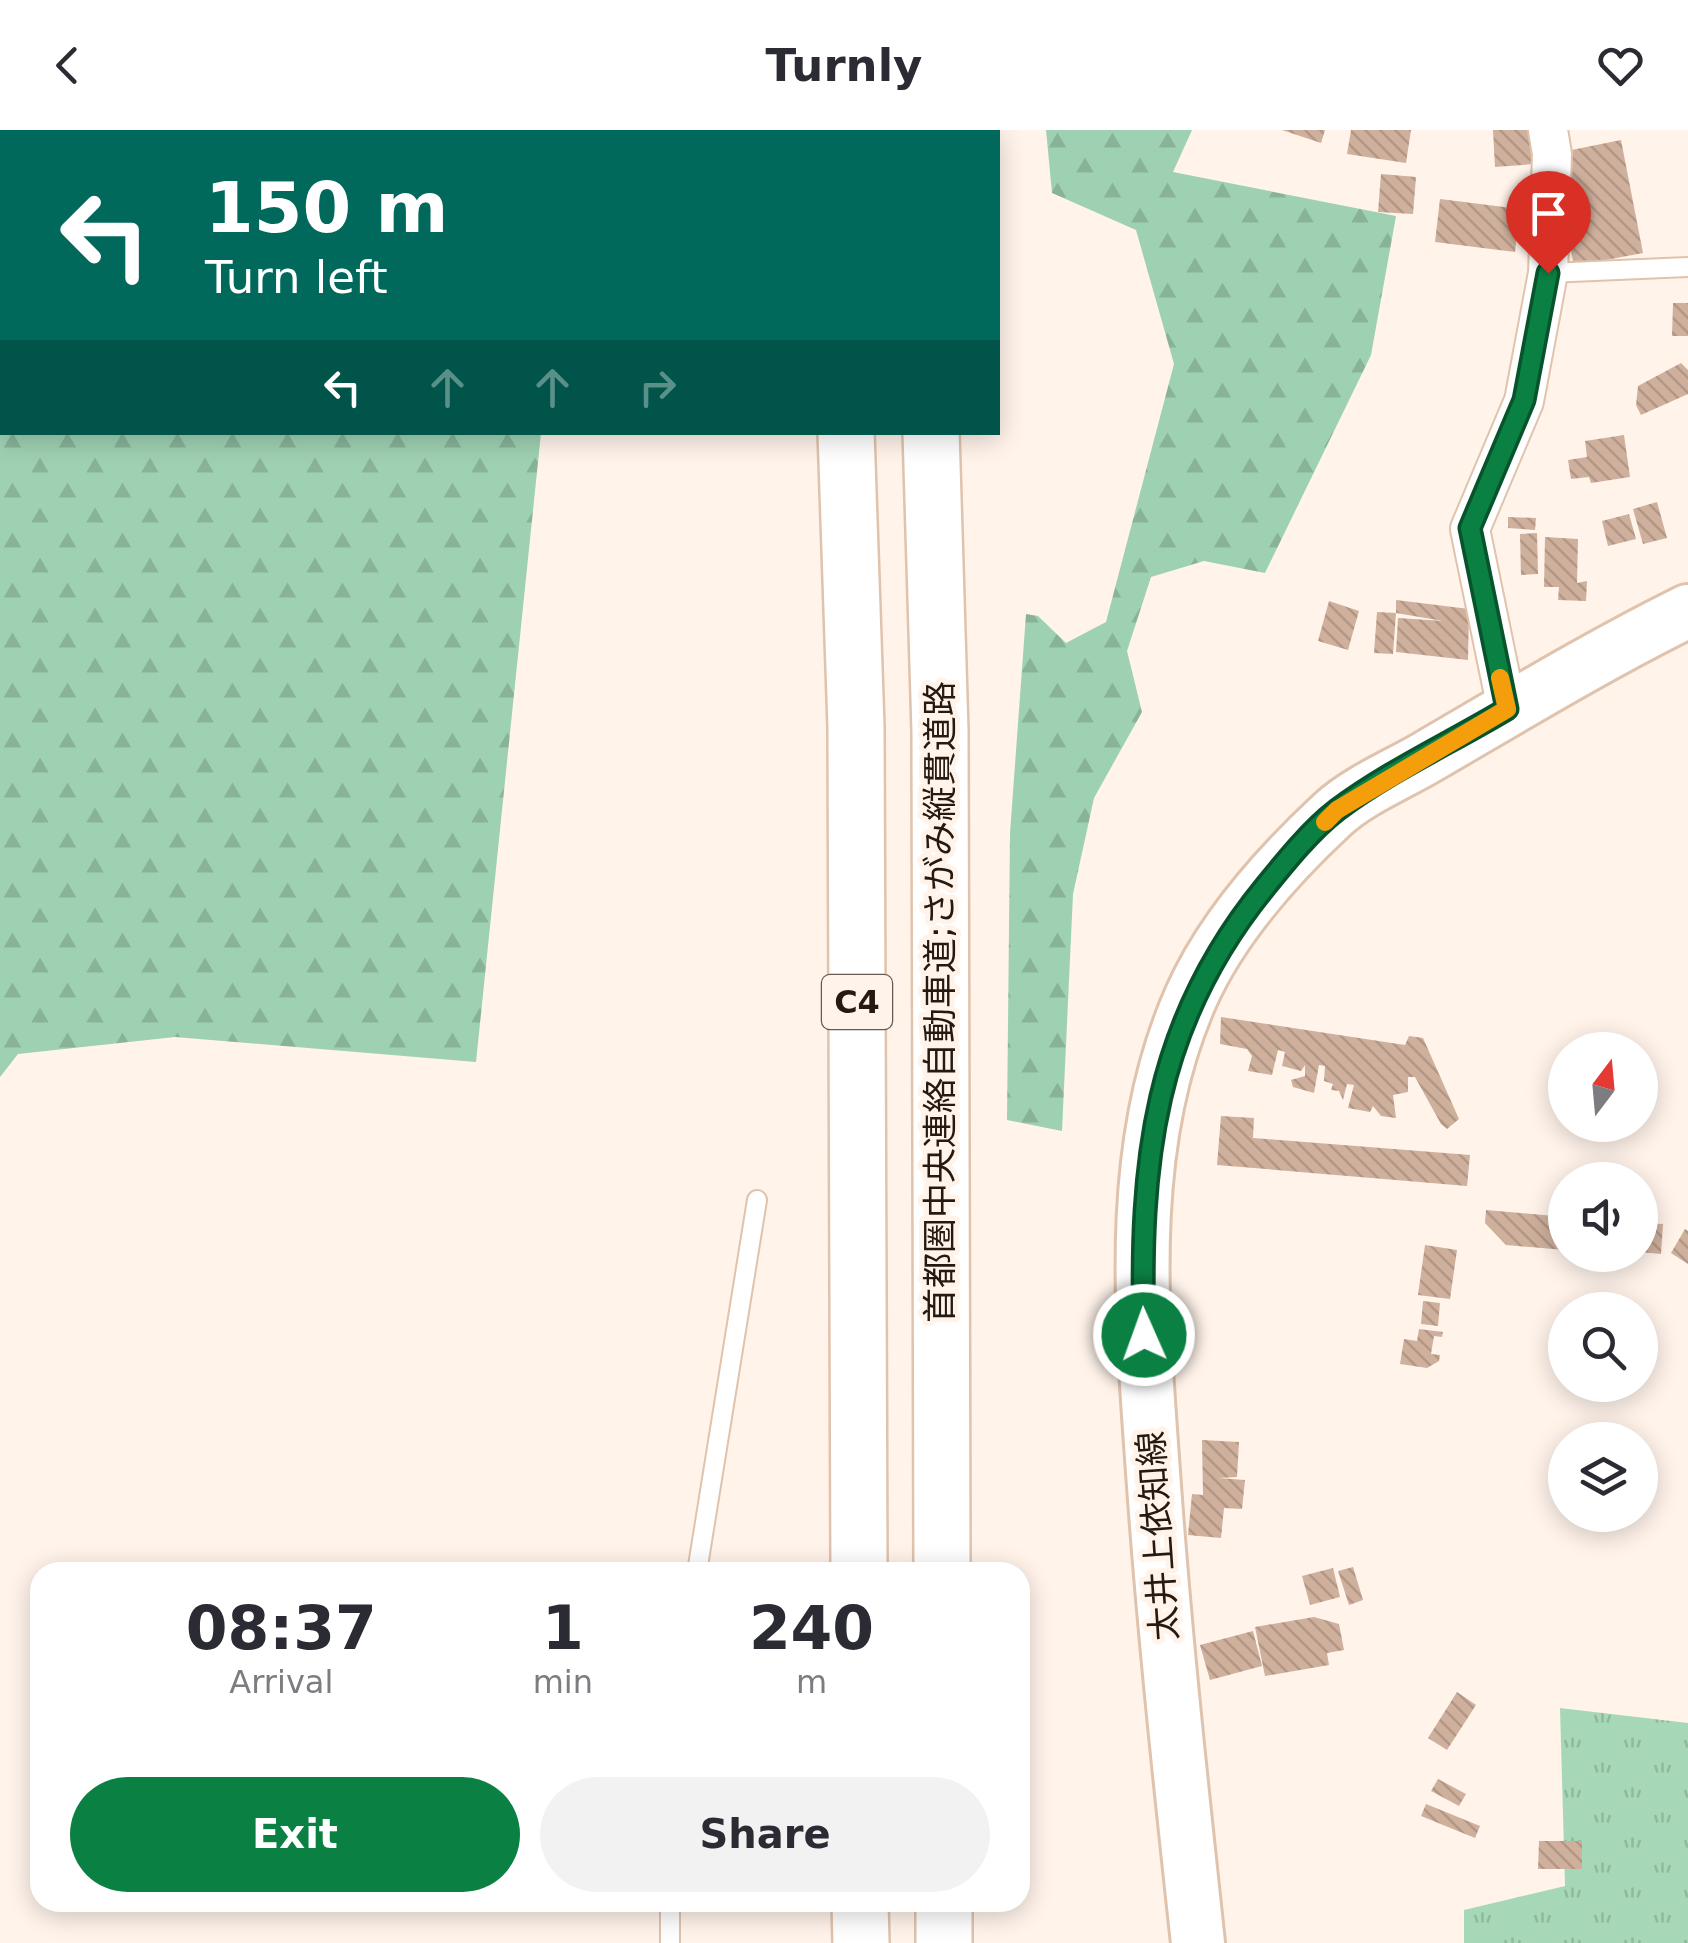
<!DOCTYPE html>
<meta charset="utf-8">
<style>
:root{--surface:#fff;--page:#f2f2f3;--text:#2b2b33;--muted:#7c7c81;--accent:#0b8043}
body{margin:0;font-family:"DejaVu Sans","Noto Sans JP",sans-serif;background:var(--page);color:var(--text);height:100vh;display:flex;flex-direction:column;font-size:38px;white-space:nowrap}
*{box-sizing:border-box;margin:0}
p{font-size:32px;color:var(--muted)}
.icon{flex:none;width:55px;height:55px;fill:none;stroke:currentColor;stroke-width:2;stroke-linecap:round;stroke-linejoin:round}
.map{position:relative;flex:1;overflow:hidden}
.drawer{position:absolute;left:30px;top:1432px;width:1000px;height:350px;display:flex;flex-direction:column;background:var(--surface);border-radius:30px;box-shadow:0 5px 25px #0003}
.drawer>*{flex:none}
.hud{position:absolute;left:0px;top:0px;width:1000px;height:305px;box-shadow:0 5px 25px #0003;background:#00695c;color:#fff;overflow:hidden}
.needle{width:65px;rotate:16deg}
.controls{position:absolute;left:1548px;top:902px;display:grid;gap:20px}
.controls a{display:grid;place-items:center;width:110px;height:110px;border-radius:50%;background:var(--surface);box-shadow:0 5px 25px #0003;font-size:50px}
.pin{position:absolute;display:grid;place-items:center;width:85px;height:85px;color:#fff;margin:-102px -42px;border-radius:50% 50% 50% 0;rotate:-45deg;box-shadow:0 0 10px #0007}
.pin .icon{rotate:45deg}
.me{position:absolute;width:110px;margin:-55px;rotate:358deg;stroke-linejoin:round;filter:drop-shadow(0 0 8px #0008)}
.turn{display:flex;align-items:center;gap:35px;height:210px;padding:0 40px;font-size:45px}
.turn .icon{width:130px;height:130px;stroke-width:2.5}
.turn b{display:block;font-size:70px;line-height:85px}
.lanes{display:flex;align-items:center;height:95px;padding:0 40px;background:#0003;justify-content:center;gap:50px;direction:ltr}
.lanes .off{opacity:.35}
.eta{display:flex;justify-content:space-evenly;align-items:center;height:170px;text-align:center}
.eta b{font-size:60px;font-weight:800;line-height:70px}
.button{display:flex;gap:20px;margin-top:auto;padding:20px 40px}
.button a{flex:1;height:115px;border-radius:60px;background:var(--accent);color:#fff;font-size:40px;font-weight:800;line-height:115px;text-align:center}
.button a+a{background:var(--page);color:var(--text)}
header{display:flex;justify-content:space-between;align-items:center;height:130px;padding:0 40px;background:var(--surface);font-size:45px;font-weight:800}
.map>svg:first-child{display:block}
</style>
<header><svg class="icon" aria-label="back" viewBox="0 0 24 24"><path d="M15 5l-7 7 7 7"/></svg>Turnly<svg class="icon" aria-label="heart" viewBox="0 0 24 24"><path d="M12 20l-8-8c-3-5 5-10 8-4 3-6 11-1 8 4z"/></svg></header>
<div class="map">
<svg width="1688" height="1813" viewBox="0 0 1688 1813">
<defs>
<pattern id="grass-tufts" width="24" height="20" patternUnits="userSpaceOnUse" patternTransform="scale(2.5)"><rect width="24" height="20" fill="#a6d8b8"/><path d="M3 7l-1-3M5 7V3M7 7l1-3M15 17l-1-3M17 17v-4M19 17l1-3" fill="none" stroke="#8fb99d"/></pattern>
<pattern id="forest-firs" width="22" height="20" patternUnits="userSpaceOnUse" patternTransform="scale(2.5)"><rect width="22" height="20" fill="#9ed1b1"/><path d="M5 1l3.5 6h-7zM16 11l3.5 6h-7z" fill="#88b397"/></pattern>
<pattern id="building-back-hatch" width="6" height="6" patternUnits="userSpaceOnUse" patternTransform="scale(2.5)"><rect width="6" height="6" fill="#cfb09d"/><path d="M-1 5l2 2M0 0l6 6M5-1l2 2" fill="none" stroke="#b29786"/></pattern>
</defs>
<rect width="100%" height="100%" fill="#fff3ea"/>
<polygon fill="url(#grass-tufts)" points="1560,1578 1688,1593 1688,1813 1464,1813 1464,1780 1565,1756"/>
<g fill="url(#forest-firs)">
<polygon points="0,0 575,0 2,2 2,302 541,303 476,932 175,907 18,924 0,947"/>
<polygon points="1046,0 1192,0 1173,42 1396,86 1371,225 1265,443 1204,431 1151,447 1127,521 1142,582 1094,668 1073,764 1062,1001 1007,990 1010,703 1026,484 1038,486 1066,513 1106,492 1174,234 1136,100 1052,63"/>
</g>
<g fill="url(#building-back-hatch)">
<polygon points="1282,0 1325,0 1321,13"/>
<polygon points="1351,0 1411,0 1406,33 1347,24"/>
<polygon points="1493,0 1531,0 1535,34 1495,37"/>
<polygon points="1621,10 1643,123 1574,136 1552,24"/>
<polygon points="1381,44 1416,47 1413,84 1378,82"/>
<polygon points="1440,69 1520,79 1515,122 1435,112"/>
<polygon points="1673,173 1688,173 1688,206 1672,206"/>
<polygon points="1681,233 1688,240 1688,264 1641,285 1636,275 1638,256"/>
<polygon points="1624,305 1630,347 1591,353 1589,347 1571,349 1568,330 1587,327 1585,311"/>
<polygon points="1657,372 1667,408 1643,414 1633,379"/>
<polygon points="1629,384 1636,409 1608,416 1602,391"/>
<polygon points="1508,387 1536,388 1535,400 1508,398"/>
<polygon points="1537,403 1538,444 1521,445 1520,404"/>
<polygon points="1545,407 1578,409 1577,453 1587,451 1586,471 1558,470 1559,457 1544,457"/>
<polygon points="1396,470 1469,479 1468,530 1396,522 1398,488 1443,491 1396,483"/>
<polygon points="1329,471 1359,481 1348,520 1318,511"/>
<polygon points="1377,482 1396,483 1393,524 1374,523"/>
<polygon points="1221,887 1405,915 1409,906 1423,908 1459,989 1447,999 1441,994 1415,947 1408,947 1408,962 1393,965 1396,988 1381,986 1373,976 1370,982 1348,978 1354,955 1347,954 1343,970 1339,961 1331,960 1333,954 1324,951 1325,936 1319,935 1314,963 1293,957 1291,950 1305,946 1305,935 1301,941 1282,936 1285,922 1278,920 1272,945 1248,941 1252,926 1247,919 1220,914"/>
<polygon points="1221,986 1254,988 1253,1008 1470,1025 1467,1056 1217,1035"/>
<polygon points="1486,1080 1565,1087 1565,1120 1506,1115 1485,1093"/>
<polygon points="1640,1093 1663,1094 1661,1124 1640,1122"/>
<polygon points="1685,1099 1688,1101 1688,1134 1671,1123"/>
<polygon points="1425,1115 1457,1120 1450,1169 1418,1165"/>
<polygon points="1423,1171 1440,1173 1438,1196 1421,1194"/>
<polygon points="1419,1199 1443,1202 1442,1207 1434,1206 1431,1224 1440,1225 1439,1231 1427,1238 1400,1234 1404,1209 1417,1211"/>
<polygon points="1202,1310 1239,1312 1237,1347 1218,1348 1245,1350 1242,1379 1224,1378 1221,1408 1188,1405 1192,1364 1203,1365"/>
<polygon points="1353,1437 1363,1470 1349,1475 1338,1441"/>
<polygon points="1333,1438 1340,1467 1310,1475 1302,1446"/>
<polygon points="1314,1487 1339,1494 1344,1520 1327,1523 1329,1535 1265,1546 1255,1497"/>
<polygon points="1253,1501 1262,1536 1210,1550 1200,1515"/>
<polygon points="1457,1562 1476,1575 1447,1620 1428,1608"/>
<polygon points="1438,1649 1466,1664 1459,1676 1431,1661"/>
<polygon points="1426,1674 1480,1696 1475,1708 1421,1686"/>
<polygon points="1539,1711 1582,1711 1582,1739 1538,1739"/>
</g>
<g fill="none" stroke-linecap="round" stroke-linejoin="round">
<defs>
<g id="lane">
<polyline points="1548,143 1688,137"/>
<polyline points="697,1442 757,1070"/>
<polyline points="670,1772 670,1813"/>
</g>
<polyline id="street" points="1507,579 1470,399 1524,271 1548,143 1552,24 1548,0"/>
<path id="secondary" d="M 1198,1813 C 1181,1656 1164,1499 1153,1342 C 1142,1184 1125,1016 1191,867 C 1222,797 1278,735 1333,684 C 1359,660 1399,644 1429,626 C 1515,576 1599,525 1688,481"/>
<g id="highway">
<polyline points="836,0 836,2"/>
<polyline points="917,0 917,2"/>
<polyline points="846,302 856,597 859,1442"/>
<polyline points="931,302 940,601 942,1442"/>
<polyline points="860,1772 861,1813"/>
<polyline points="944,1772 944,1813"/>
</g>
</defs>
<use href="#lane" stroke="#e0c3ad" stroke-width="22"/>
<use href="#street" stroke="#e0c3ad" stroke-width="42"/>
<use href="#secondary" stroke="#e0c3ad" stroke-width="58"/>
<use href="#highway" stroke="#e0c3ad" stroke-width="60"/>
<use href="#lane" stroke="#fff" stroke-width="18"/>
<use href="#street" stroke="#fff" stroke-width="38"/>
<use href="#secondary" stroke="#fff" stroke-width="52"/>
<use href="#highway" stroke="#fff" stroke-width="55"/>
</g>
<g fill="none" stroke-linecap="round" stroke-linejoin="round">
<defs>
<path id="route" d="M 1144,1205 C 1139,1033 1153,894 1265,757 C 1286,731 1311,700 1337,680 C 1389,641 1452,612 1507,579 L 1470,398 L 1524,270 L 1548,143"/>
</defs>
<use href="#route" stroke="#07532c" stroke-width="25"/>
<use href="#route" stroke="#0b8043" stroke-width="18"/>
<polyline stroke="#f59e0b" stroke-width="18" points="1325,692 1337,680 1507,579 1500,548"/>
</g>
<g text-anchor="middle" stroke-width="10" stroke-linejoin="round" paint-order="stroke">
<rect fill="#fff3ea" stroke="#665b53" stroke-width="2.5" x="822" y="845" width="70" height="54" rx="8"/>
<g font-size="32" font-weight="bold" fill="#251a12">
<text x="857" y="883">C4</text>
</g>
<g font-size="35" fill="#251a12" stroke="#fff3ea">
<text transform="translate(940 872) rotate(-90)" y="12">首都圏中央連絡自動車道;さがみ縦貫道路</text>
<text transform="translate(1158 1406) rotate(-94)" y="12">太井上依知線</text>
</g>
</g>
</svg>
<div class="controls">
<a><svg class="needle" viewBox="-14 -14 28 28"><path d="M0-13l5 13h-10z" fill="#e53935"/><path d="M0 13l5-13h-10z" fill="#7c7c81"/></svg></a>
<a><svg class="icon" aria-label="sound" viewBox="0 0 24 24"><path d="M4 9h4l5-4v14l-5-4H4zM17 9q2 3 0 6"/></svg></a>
<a><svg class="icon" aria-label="search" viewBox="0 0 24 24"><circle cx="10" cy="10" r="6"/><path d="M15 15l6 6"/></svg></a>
<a><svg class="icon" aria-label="layers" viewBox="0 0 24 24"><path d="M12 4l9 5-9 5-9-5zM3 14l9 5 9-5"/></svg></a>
</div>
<div class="pin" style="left:1548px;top:143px;background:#d93025"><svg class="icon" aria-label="arrive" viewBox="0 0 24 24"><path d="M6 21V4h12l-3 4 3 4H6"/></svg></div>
<svg class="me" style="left:1144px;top:1205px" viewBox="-20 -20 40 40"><circle r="17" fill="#0b8043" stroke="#fff" stroke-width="3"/><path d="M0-11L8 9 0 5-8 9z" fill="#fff"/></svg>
<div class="hud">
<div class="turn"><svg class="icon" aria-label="left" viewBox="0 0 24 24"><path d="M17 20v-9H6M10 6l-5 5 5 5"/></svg><div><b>150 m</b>Turn left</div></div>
<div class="lanes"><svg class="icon" aria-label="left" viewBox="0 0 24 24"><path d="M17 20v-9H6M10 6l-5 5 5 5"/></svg><svg class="icon off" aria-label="ahead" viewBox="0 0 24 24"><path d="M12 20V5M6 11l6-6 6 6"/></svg><svg class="icon off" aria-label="ahead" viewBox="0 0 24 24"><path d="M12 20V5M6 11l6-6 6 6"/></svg><svg class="icon off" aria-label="right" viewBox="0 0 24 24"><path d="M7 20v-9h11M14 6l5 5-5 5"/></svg></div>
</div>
<section class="drawer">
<div class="eta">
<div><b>08:37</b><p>Arrival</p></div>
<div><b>1</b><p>min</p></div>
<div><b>240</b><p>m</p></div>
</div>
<div class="button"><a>Exit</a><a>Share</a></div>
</section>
</div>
